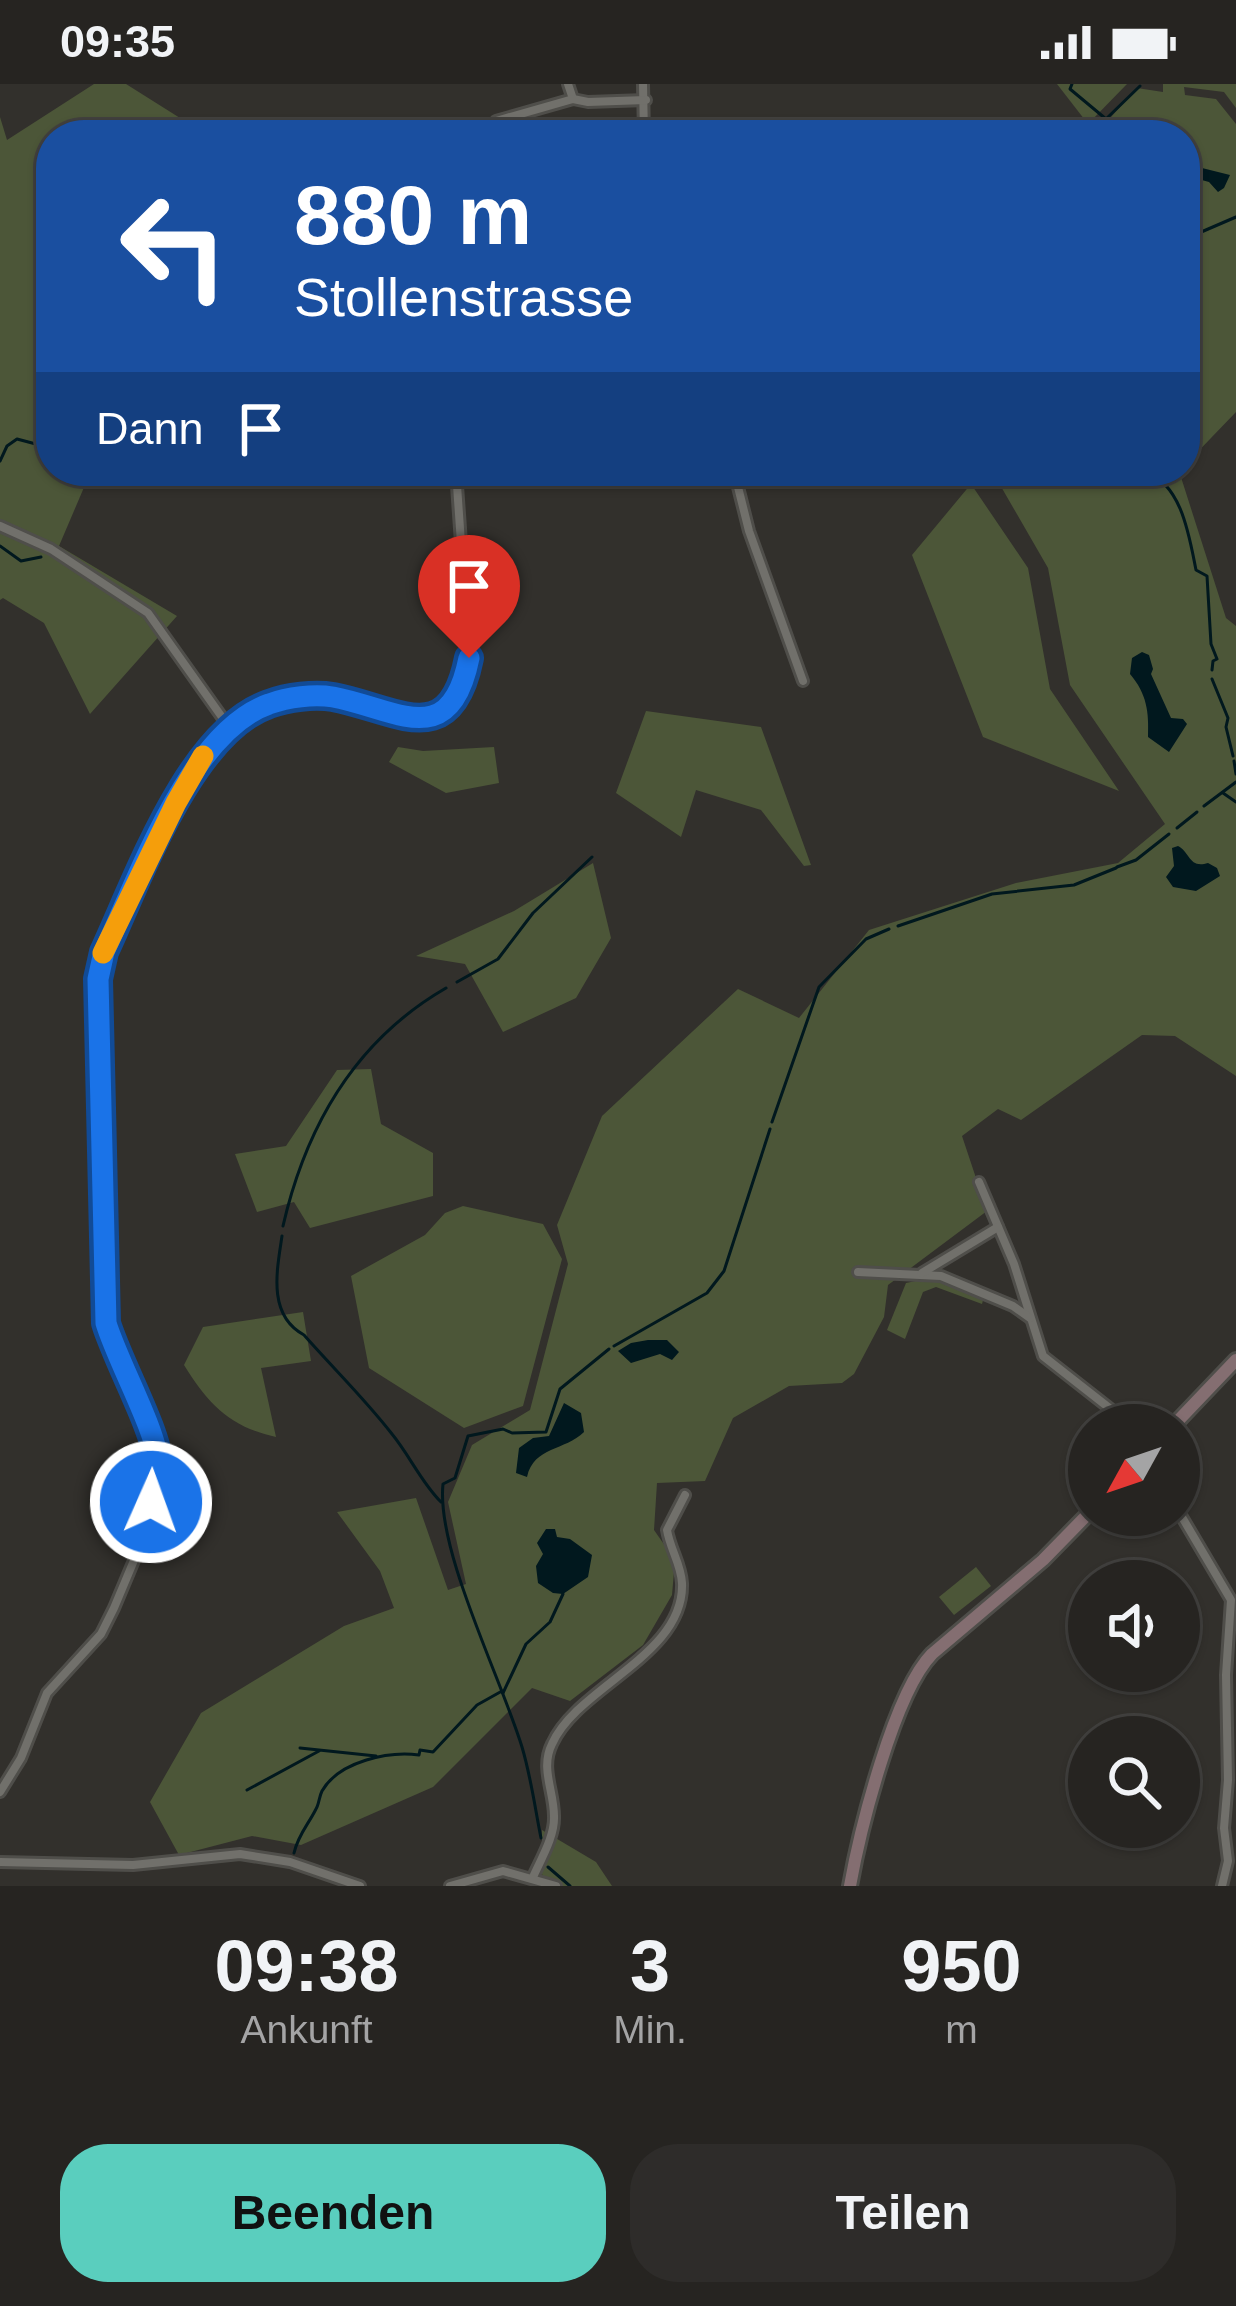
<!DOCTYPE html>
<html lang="de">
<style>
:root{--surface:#262421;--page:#2e2c2a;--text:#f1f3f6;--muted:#a4a4a5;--line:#42413f;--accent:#5acebe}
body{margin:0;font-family:Arial,sans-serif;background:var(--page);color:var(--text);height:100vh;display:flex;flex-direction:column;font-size:45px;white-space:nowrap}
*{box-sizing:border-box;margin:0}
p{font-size:39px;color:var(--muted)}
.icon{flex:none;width:66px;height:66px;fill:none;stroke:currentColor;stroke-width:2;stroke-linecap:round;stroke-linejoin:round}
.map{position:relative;height:1802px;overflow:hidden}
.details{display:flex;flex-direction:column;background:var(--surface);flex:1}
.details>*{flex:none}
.banner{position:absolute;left:36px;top:36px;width:1164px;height:366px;border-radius:48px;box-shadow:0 3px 9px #0004,0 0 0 3px var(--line);background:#1a4fa0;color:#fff;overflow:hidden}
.needle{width:78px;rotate:230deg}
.tools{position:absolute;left:1068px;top:1320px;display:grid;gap:24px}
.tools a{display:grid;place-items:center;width:132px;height:132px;border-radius:50%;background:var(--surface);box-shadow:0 3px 9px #0004,0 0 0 3px var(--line);font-size:60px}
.pin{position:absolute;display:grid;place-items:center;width:102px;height:102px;color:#fff;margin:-123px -51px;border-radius:50% 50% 50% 0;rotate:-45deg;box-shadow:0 0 12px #0007}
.pin .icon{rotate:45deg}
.me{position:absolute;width:132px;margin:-66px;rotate:2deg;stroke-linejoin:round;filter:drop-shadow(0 0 9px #0008)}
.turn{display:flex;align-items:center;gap:42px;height:252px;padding:0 60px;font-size:54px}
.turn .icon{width:156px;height:156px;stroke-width:2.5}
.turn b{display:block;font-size:84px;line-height:102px}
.then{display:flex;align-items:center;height:114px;padding:0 60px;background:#0003;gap:24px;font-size:45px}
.eta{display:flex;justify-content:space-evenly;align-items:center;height:204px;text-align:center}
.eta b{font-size:72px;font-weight:800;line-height:84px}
.cta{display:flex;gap:24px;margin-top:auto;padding:24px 60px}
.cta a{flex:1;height:138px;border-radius:48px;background:var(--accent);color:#111;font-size:48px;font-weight:800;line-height:138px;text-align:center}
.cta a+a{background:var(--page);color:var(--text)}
.status{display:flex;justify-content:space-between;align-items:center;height:84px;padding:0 60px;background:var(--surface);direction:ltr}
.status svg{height:33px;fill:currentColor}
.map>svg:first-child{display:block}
</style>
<div class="status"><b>09:35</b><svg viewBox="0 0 49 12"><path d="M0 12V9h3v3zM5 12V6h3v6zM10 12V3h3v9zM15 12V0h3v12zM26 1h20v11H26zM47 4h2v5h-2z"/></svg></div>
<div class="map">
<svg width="1236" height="1802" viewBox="0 0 1236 1802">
<rect width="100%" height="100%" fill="#32302c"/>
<g fill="#4c5638">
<polygon points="94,0 126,0 207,51 51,51 51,387 91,387 59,462 177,532 90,630 44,539 3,514 0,516 0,33 7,56"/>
<polygon points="1057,0 1127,0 1088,40"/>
<polygon points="1163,0 1236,0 1236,24 1224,8 1184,3 1185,11 1216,15 1236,40 1236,328 1185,381 1185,51 1095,51 1137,4 1163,8"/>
<polygon points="992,387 1179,387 1226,534 1236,542 1236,992 1175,952 1142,951 1021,1036 998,1025 962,1052 987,1127 888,1201 884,1233 854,1290 842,1299 789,1302 733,1334 705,1397 657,1399 654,1446 675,1476 672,1511 643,1561 570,1617 532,1604 433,1703 301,1761 252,1752 179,1771 150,1718 201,1629 344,1542 394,1524 380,1487 337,1428 416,1414 448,1506 466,1500 448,1418 472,1361 530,1326 568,1180 557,1141 602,1032 738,905 799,934 869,846 1016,799 1118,779 1165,740 1070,601 1048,484"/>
<polygon points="971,400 1028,484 1050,605 1119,707 983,653 912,471"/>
<polygon points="646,627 761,643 811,781 804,782 761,726 696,706 681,753 616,709"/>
<polygon points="398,663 423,667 494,663 499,699 446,709 389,678"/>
<polygon points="593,779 611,854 576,914 503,948 465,880 416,872 514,827"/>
<polygon points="371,985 381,1040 433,1069 433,1112 310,1144 294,1118 257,1128 235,1070 286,1062 337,986"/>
<polygon points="463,1122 543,1140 562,1175 523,1322 464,1344 369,1284 351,1192 425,1151 445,1129"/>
<polygon points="925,1195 940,1195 984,1213 982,1220 936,1203 923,1208 905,1255 887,1246 906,1199"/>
<path d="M 303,1228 L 311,1277 L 261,1284 L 276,1353 C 230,1343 208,1320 184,1281 L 203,1243 Z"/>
<polygon points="976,1483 991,1502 954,1531 939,1513"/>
<polygon points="542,1746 596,1778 612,1802 546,1802 542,1790"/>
</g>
<g fill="#01181e">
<polygon points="1185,65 1202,84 1230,91 1224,104 1218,108 1209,98 1198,95 1192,108 1185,106 1190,91 1185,85"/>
<path d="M 1142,568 L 1149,571 L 1153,585 L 1151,590 L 1171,634 L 1183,635 L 1187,640 L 1169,668 L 1148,653 C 1149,628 1147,610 1130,590 L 1132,574 Z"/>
<path d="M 1178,762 C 1190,768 1189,785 1208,779 L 1217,784 L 1220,792 L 1196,807 L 1173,803 L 1166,793 L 1174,782 L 1172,764 Z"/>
<polygon points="648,1256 667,1256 679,1268 672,1276 660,1270 631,1279 618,1267 631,1259"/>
<path d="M 564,1319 L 581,1329 L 584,1348 C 565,1367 534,1362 527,1393 L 516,1389 L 519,1364 L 533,1354 L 549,1352 Z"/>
<polygon points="546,1445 555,1445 557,1453 570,1455 592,1471 588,1493 563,1510 553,1509 538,1499 536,1482 543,1470 537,1459"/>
</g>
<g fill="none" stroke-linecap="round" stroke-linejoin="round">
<g stroke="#01181e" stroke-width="3">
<polyline points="1072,0 1070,5 1106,35 1098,51"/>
<polyline points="1107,34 1140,2"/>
<polyline points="1185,155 1236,133"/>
<polyline points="0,377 7,362 17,355 51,364"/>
<path d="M 1145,387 C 1182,401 1189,451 1196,486 L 1207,492 L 1211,560 L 1217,575 L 1213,577 L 1212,586"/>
<polyline points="0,462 21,477 41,473"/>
<polyline points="1212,595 1228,634 1226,643 1233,672"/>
<polyline points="1234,677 1236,690"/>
<polyline points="1223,709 1236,718"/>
<polyline points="1204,722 1236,698"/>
<polyline points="1177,744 1197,728"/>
<polyline points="1117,783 1136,776 1169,750"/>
<polyline points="898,842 992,810 1074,801 1116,784"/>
<polyline points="457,898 498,875 533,829 592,773"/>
<polyline points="772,1038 819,903 866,855 889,845"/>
<path d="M 283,1142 C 306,1042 356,956 446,904"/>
<path d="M 282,1152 C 277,1186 267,1231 304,1251 C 333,1284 365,1315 392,1350 C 410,1372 421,1398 441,1418"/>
<polyline points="614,1262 707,1209 724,1187 770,1045"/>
<polyline points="503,1609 526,1560 550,1538 563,1510"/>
<polyline points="300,1664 376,1672"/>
<polyline points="247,1706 319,1667"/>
<path d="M 541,1754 C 535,1724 531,1693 522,1663 C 501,1594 436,1466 443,1400 L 455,1394 L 468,1352 L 503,1345 L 512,1349 L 546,1348 L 560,1305 L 609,1265"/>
<path d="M 294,1769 C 298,1751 308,1741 316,1725 C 319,1720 319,1713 322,1707 C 339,1677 389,1667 419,1671 L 420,1666 L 433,1668 L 477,1621 L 502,1607"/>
<polyline points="548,1783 570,1802"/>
</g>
<defs>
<g id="street">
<polyline points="568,0 573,15"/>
<polyline points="643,0 644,51"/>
<polyline points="496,37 573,15 588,18 646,16"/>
<polyline points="734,387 749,447 803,597"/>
<polyline points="0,442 51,465 148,529 229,643"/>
<polyline points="979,1098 1014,1180 1043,1272 1131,1341"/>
<polyline points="858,1188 941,1192 1013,1222 1030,1234"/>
<polyline points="922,1189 998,1143"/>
<polyline points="1179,1428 1231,1516 1226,1591 1228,1696 1224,1744 1228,1777 1222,1802"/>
<path d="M 0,1708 L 21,1674 L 47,1609 L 101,1550 L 114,1524 L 135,1474 L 158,1378 L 107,1239 L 97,895 L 104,868 C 139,795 189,647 269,620 C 287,613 314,609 333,613 C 396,625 451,669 469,574 L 456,387"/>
<polyline points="0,1778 133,1781 240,1770 290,1778 360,1802"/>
<path d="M 533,1793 C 541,1775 555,1752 554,1732 C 554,1707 540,1684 552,1660 C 578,1602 685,1571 682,1499 C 681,1480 670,1465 667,1446 L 685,1411"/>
<polyline points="450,1802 503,1787 556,1802"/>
</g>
<g id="secondary">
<polyline points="1174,1341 1236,1276"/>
<path d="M 850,1802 C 860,1746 894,1609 932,1570 L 1043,1476 L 1089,1429"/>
</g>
</defs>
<use href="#street" stroke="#4f4e4a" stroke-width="14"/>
<use href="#secondary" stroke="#4f4e4a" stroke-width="18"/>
<use href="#street" stroke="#71706b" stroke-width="8"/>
<use href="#secondary" stroke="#846e71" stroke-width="12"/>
</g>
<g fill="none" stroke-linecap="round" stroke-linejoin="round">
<defs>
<path id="route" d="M 151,1418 C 154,1405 158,1391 158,1378 C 157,1348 117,1276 106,1239 L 98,895 L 104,868 C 138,795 190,647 269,620 C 288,613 314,610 333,613 C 397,625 450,669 469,574"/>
</defs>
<use href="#route" stroke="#114b97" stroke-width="30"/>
<use href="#route" stroke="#1a73e8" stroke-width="21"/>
<polyline stroke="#f59e0b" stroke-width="21" points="103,869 176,719 203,672"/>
</g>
</svg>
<div class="tools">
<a><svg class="needle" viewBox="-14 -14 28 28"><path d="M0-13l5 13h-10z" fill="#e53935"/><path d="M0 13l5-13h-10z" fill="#a4a4a5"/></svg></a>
<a><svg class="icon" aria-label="sound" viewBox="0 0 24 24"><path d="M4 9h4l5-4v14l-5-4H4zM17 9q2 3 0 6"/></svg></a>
<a><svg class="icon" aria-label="search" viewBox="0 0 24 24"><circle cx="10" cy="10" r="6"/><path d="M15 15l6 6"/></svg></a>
</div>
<div class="pin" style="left:469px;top:574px;background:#d93025"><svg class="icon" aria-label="arrive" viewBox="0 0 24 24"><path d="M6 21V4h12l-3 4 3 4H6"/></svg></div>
<svg class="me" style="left:151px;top:1418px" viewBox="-20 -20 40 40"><circle r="17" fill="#1a73e8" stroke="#fff" stroke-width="3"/><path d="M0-11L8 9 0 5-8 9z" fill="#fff"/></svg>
<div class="banner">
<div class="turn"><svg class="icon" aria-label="left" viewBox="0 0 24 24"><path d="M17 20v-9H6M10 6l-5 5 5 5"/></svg><div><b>880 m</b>Stollenstrasse</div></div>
<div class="then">Dann<svg class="icon" aria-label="arrive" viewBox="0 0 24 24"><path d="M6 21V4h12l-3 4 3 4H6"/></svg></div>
</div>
</div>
<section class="details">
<div class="eta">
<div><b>09:38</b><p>Ankunft</p></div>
<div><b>3</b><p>Min.</p></div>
<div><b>950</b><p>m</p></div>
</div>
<div class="cta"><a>Beenden</a><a>Teilen</a></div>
</section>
